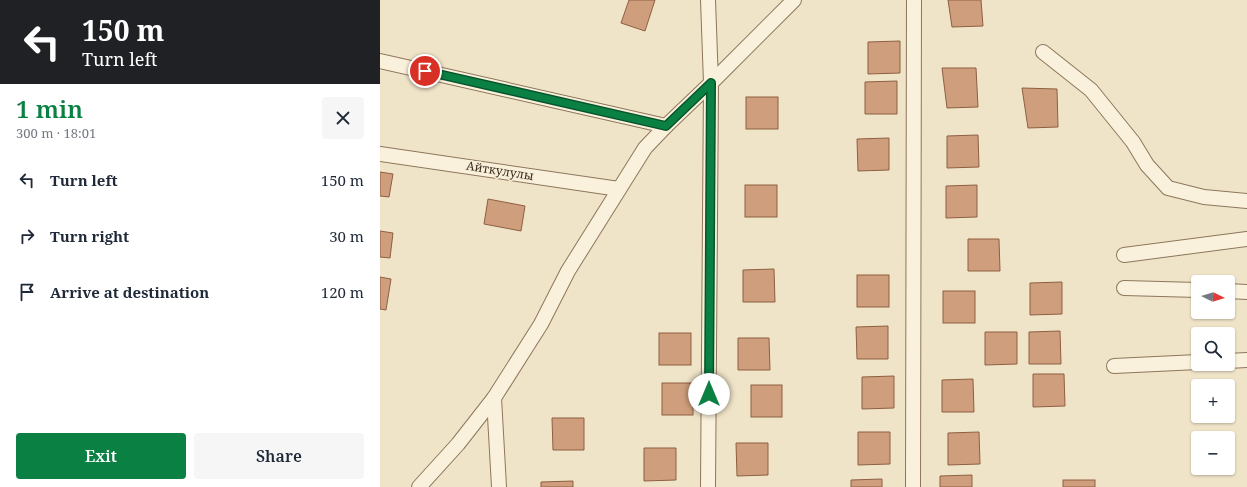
<!DOCTYPE html>
<meta charset="utf-8">
<style>
:root{--surface:#fff;--page:#f6f6f7;--text:#1f2937;--muted:#747a83;--accent:#0b8043}
body{margin:0;font-family:"Noto Serif",serif;background:var(--page);color:var(--text);height:100vh;display:flex;flex-direction:column;font-size:15px;white-space:nowrap}
*{box-sizing:border-box;margin:0}
p{font-size:13px;color:var(--muted)}
.icon{flex:none;width:22px;height:22px;fill:none;stroke:currentColor;stroke-width:2;stroke-linecap:round;stroke-linejoin:round}
.map{position:relative;flex:1;overflow:hidden}
.side{display:flex;flex-direction:column;background:var(--surface);width:380px}
.side>*{flex:none}
.guide{background:#202124;color:#fff;overflow:hidden}
.needle{width:26px;rotate:95deg}
.buttons{position:absolute;left:811px;top:275px;display:grid;gap:8px}
.buttons a{display:grid;place-items:center;width:44px;height:44px;border-radius:4px;background:var(--surface);box-shadow:0 1px 3px #0004;font-size:20px}
.pin{position:absolute;display:grid;place-items:center;width:34px;height:34px;color:#fff;margin:-17px;border:2px solid #fff;border-radius:50%;box-shadow:0 1px 4px #0007}
.me{position:absolute;width:44px;margin:-22px;rotate:0deg;stroke-linejoin:round;filter:drop-shadow(0 0 3px #0008)}
.turn{display:flex;align-items:center;gap:14px;height:84px;padding:0 16px;font-size:18px}
.turn .icon{width:52px;height:52px;stroke-width:2.5}
.turn b{display:block;font-size:28px;line-height:34px}
.round{display:grid;place-items:center;flex:none;width:42px;height:42px;border-radius:4px;background:var(--page)}
.overview{display:flex;align-items:center;justify-content:space-between;height:68px;padding:0 16px}
h1{font-size:24px;font-weight:600;line-height:30px;color:var(--accent)}
.action{display:flex;gap:8px;margin-top:auto;padding:8px 16px}
.action a{flex:1;height:46px;border-radius:4px;background:var(--accent);color:#fff;font-size:16px;font-weight:600;line-height:46px;text-align:center}
.action a+a{background:var(--page);color:var(--text)}
ul{padding:0;list-style:none}
li{display:flex;align-items:center;gap:12px;height:56px;padding:0 16px}
li div{flex:1}
li b{display:block;font-size:15px}
li em{font-style:normal}
main{display:flex;flex:1;min-height:0}
.map>svg:first-child{display:block}
</style>
<main>
<section class="side">
<div class="guide">
<div class="turn"><svg class="icon" aria-label="left" viewBox="0 0 24 24"><path d="M17 20v-9H6M10 6l-5 5 5 5"/></svg><div><b>150 m</b>Turn left</div></div>
</div>
<div class="overview"><div><h1>1 min</h1><p>300 m · 18:01</p></div><a class="round"><svg class="icon" aria-label="close" viewBox="0 0 24 24"><path d="M6 6l12 12M18 6L6 18"/></svg></a></div>
<ul>
<li><svg class="icon" aria-label="left" viewBox="0 0 24 24"><path d="M17 20v-9H6M10 6l-5 5 5 5"/></svg><div><b>Turn left</b></div><em>150 m</em></li>
<li><svg class="icon" aria-label="right" viewBox="0 0 24 24"><path d="M7 20v-9h11M14 6l5 5-5 5"/></svg><div><b>Turn right</b></div><em>30 m</em></li>
<li><svg class="icon" aria-label="arrive" viewBox="0 0 24 24"><path d="M6 21V4h12l-3 4 3 4H6"/></svg><div><b>Arrive at destination</b></div><em>120 m</em></li>
</ul>
<div class="action"><a>Exit</a><a>Share</a></div>
</section>
<div class="map">
<svg width="867" height="487" viewBox="0 0 867 487">
<rect width="100%" height="100%" fill="#f0e4c8"/>
<g fill="#cf9f7d" stroke="#8d5f41">
<polygon points="249,0 275,0 265,31 241,23"/>
<polygon points="568,0 601,0 603,26 572,27"/>
<polygon points="520,41 520,73 488,74 488,42"/>
<polygon points="562,68 596,68 598,107 567,108"/>
<polygon points="517,81 517,114 485,114 485,82"/>
<polygon points="642,88 677,89 678,127 648,128"/>
<rect x="366" y="97" width="32" height="32"/>
<polygon points="598,135 599,167 567,168 567,136"/>
<polygon points="509,138 509,170 478,171 477,139"/>
<polygon points="0,172 13,174 9,197 0,196"/>
<rect x="365" y="185" width="32" height="32"/>
<polygon points="597,185 597,217 566,218 566,186"/>
<polygon points="108,199 145,206 141,231 104,224"/>
<polygon points="0,231 13,233 10,258 0,257"/>
<polygon points="588,239 619,239 620,271 588,271"/>
<polygon points="394,269 395,302 363,302 363,270"/>
<rect x="477" y="275" width="32" height="32"/>
<polygon points="0,277 11,279 6,310 0,309"/>
<polygon points="682,282 682,314 650,315 650,283"/>
<rect x="563" y="291" width="32" height="32"/>
<polygon points="508,326 508,359 477,359 476,327"/>
<polygon points="680,331 681,364 649,364 649,332"/>
<polygon points="605,332 637,332 637,364 605,365"/>
<rect x="279" y="333" width="32" height="32"/>
<polygon points="358,338 389,338 390,370 358,370"/>
<polygon points="653,374 684,374 685,406 653,407"/>
<polygon points="514,376 514,408 482,409 482,377"/>
<polygon points="593,379 594,412 562,412 562,380"/>
<rect x="282" y="383" width="31" height="32"/>
<rect x="371" y="385" width="31" height="32"/>
<polygon points="172,418 204,418 204,450 173,450"/>
<polygon points="478,432 510,432 510,464 478,465"/>
<polygon points="599,432 600,464 568,465 568,433"/>
<polygon points="356,443 388,443 388,475 357,476"/>
<polygon points="264,448 296,448 296,480 264,481"/>
<polygon points="592,475 592,487 560,487 560,476"/>
<polygon points="502,479 502,487 471,487 471,480"/>
<rect x="683" y="480" width="32" height="7"/>
<polygon points="193,481 193,487 161,487 161,482"/>
</g>
<g fill="none" stroke-linecap="round" stroke-linejoin="round">
<defs>
<g id="minor">
<polyline points="663,52 711,90 753,142 767,165 788,188 824,197 867,201"/>
<polyline points="0,61 286,126"/>
<polyline points="0,154 239,189"/>
<polyline points="744,255 867,239"/>
<polyline points="744,288 818,290"/>
<polyline points="848,291 867,292"/>
<polyline points="848,361 867,360"/>
<polyline points="734,366 818,362"/>
<polyline points="114,398 119,487"/>
<polyline points="39,487 78,444 114,398 161,324 188,271 265,148 286,126 331,83 414,0"/>
<polyline points="328,487 331,83 328,0"/>
<polyline points="533,487 534,0"/>
</g>
</defs>
<use href="#minor" stroke="#8d765c" stroke-width="16"/>
<use href="#minor" stroke="#faf1dc" stroke-width="14"/>
</g>
<g fill="none" stroke-linecap="round" stroke-linejoin="round">
<defs>
<polyline id="route" points="45,71 286,126 331,83 329,394"/>
</defs>
<use href="#route" stroke="#07532c" stroke-width="10"/>
<use href="#route" stroke="#0b8043" stroke-width="7"/>
</g>
<g text-anchor="middle" stroke-width="3" stroke-linejoin="round" paint-order="stroke">
<g font-size="12" fill="#3d2e20" stroke="#f7eed8">
<text transform="translate(120 171) rotate(9)" y="4">Айткулулы</text>
</g>
</g>
</svg>
<div class="buttons">
<a><svg class="needle" viewBox="-14 -14 28 28"><path d="M0-13l5 13h-10z" fill="#e53935"/><path d="M0 13l5-13h-10z" fill="#747a83"/></svg></a>
<a><svg class="icon" aria-label="search" viewBox="0 0 24 24"><circle cx="10" cy="10" r="6"/><path d="M15 15l6 6"/></svg></a>
<a>+</a>
<a>−</a>
</div>
<div class="pin" style="left:45px;top:71px;background:#d93025"><svg class="icon" aria-label="arrive" viewBox="0 0 24 24"><path d="M6 21V4h12l-3 4 3 4H6"/></svg></div>
<svg class="me" style="left:329px;top:394px" viewBox="-20 -20 40 40"><circle r="19" fill="#fff"/><path d="M0-13L10 11 0 6-10 11z" fill="#0b8043"/></svg>
</div>
</main>
